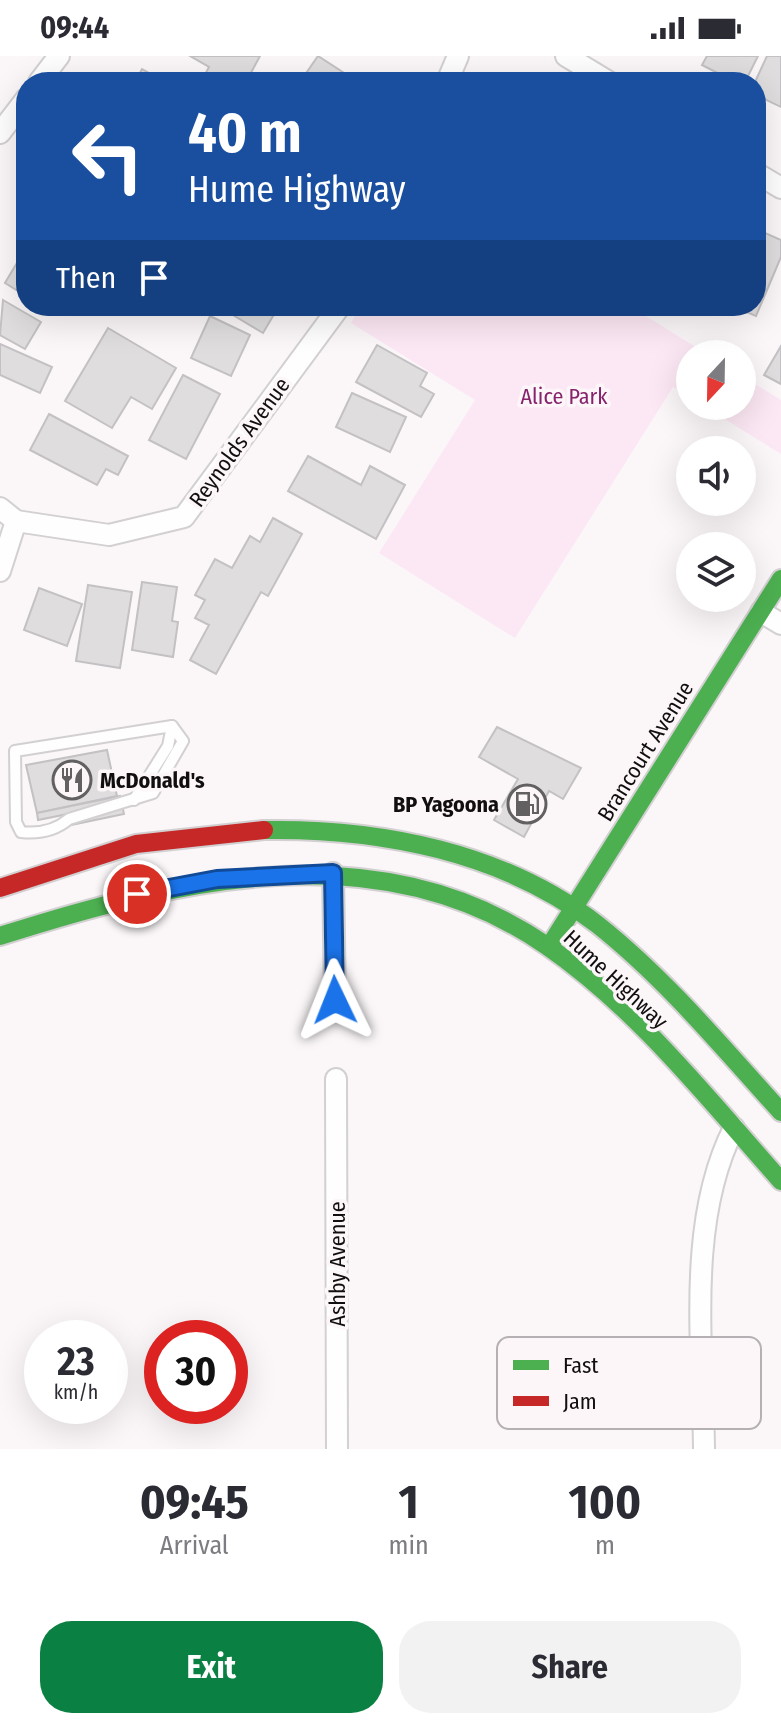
<!DOCTYPE html>
<style>
:root{--surface:#fff;--page:#f2f2f3;--text:#2b2b33;--muted:#7c7c81;--accent:#0b8043}
body{margin:0;font-family:"Fira Sans Condensed",sans-serif;background:var(--page);color:var(--text);height:100vh;display:flex;flex-direction:column;font-size:30px;white-space:nowrap}
*{box-sizing:border-box;margin:0}
p{font-size:26px;color:var(--muted)}
.icon{flex:none;width:44px;height:44px;fill:none;stroke:currentColor;stroke-width:2;stroke-linecap:round;stroke-linejoin:round}
.map{position:relative;height:1393px;overflow:hidden}
.side{display:flex;flex-direction:column;background:var(--surface);flex:1}
.side>*{flex:none}
.banner{position:absolute;left:16px;top:16px;width:750px;height:244px;border-radius:32px;box-shadow:0 8px 32px #0002;background:#1a4fa0;color:#fff;overflow:hidden}
.needle{width:52px;rotate:202deg}
.fabs{position:absolute;left:676px;top:284px;display:grid;gap:16px}
.fabs a{display:grid;place-items:center;width:80px;height:80px;border-radius:50%;background:var(--surface);box-shadow:0 8px 32px #0002;font-size:40px}
.speed{position:absolute;left:24px;top:1264px;display:flex;gap:16px;font-size:40px;font-weight:700;text-align:center}
.speed>*{display:grid;place-content:center;width:104px;height:104px;border-radius:50%;background:var(--surface);box-shadow:0 8px 32px #0002;line-height:1}
.speed small{font-size:20px;font-weight:400}
.speed .limit{border:12px solid #d22;background:#fff;color:#111}
.pin{position:absolute;display:grid;place-items:center;width:68px;height:68px;color:#fff;margin:-34px;border:4px solid #fff;border-radius:50%;box-shadow:0 2px 8px #0007}
.me{position:absolute;width:88px;margin:-44px;rotate:358deg;stroke-linejoin:round;filter:drop-shadow(0 0 6px #0008)}
.turn{display:flex;align-items:center;gap:28px;height:168px;padding:0 40px;font-size:36px}
.turn .icon{width:104px;height:104px;stroke-width:2.5}
.turn b{display:block;font-size:56px;line-height:68px}
.then{display:flex;align-items:center;height:76px;padding:0 40px;background:#0003;gap:16px;font-size:30px}
.eta{display:flex;justify-content:space-evenly;align-items:center;height:136px;text-align:center}
.eta b{font-size:48px;font-weight:700;line-height:56px}
.primary-button{display:flex;gap:16px;margin-top:auto;padding:16px 40px}
.primary-button a{flex:1;height:92px;border-radius:32px;background:var(--accent);color:#fff;font-size:32px;font-weight:700;line-height:92px;text-align:center}
.primary-button a+a{background:var(--page);color:var(--text)}
.status{display:flex;justify-content:space-between;align-items:center;height:56px;padding:0 40px;background:var(--surface);direction:ltr}
.status svg{height:22px;fill:currentColor}
.map>svg:first-child{display:block}
</style>
<div class="status"><b>09:44</b><svg viewBox="0 0 49 12"><path d="M0 12V9h3v3zM5 12V6h3v6zM10 12V3h3v9zM15 12V0h3v12zM26 1h20v11H26zM47 4h2v5h-2z"/></svg></div>
<div class="map">
<svg width="781" height="1393" viewBox="0 0 781 1393">
<rect width="100%" height="100%" fill="#fbf7f9"/>
<g fill="#fce8f4">
<polygon points="361,250 630,250 707,298 690,298 690,341 673,331 515,582 379,497 475,344 351,267"/>
<polygon points="742,320 781,344 781,398 704,350 742,350"/>
</g>
<g fill="#dfddde" stroke="#c3c1c3" stroke-width="2">
<polygon points="190,0 260,0 246,26 201,26 209,11"/>
<polygon points="318,0 358,26 300,26"/>
<polygon points="707,0 758,0 745,26 735,26 702,9"/>
<polygon points="767,0 781,0 781,51 756,39 755,26"/>
<polygon points="142,13 165,26 135,26"/>
<polygon points="756,173 781,184 781,201 756,260 732,250 756,250"/>
<polygon points="21,200 26,203 26,240 5,227"/>
<polygon points="3,244 41,266 25,293 0,279"/>
<polygon points="218,250 279,250 263,277"/>
<polygon points="210,260 250,279 231,320 191,302"/>
<polygon points="108,272 176,312 152,353 131,341 112,372 65,345"/>
<polygon points="0,288 52,311 40,337 0,319"/>
<polygon points="377,289 427,317 420,330 434,338 421,361 356,326"/>
<polygon points="781,290 781,328 764,319"/>
<polygon points="183,319 220,338 186,403 149,384"/>
<polygon points="352,337 406,361 390,396 336,371"/>
<polygon points="49,358 128,400 118,419 106,413 97,429 30,394"/>
<polygon points="308,400 361,429 370,410 405,429 376,483 288,435"/>
<polygon points="273,462 302,478 268,540 261,536 216,618 190,604 209,569 195,562 205,544 195,539 215,503 232,512 250,480 260,486"/>
<polygon points="142,526 177,531 172,565 178,566 173,601 132,594"/>
<polygon points="88,529 132,536 120,612 76,605"/>
<polygon points="39,532 82,548 67,590 24,574"/>
<polygon points="497,671 581,712 563,743 549,735 524,781 494,764 518,723 479,701"/>
<polygon points="107,694 117,740 37,757 26,709"/>
<polygon points="120,740 124,758 71,769 68,758 38,764 37,757"/>
</g>
<g fill="none" stroke-linecap="round" stroke-linejoin="round">
<defs>
<g id="lane">
<path d="M 172,670 L 183,685 L 153,737 L 69,763 C 55,775 39,778 21,776 L 16,766 L 15,695 Z"/>
<polyline points="134,744 168,690 172,670"/>
</g>
<g id="street">
<polyline points="566,0 609,26"/>
<polyline points="39,26 59,0"/>
<polyline points="447,26 458,0"/>
<polyline points="0,77 26,43"/>
<polyline points="756,117 781,132"/>
<polyline points="0,452 16,465"/>
<polyline points="16,465 109,479 184,461 340,250"/>
<polyline points="0,515 16,465"/>
<polyline points="761,556 781,568"/>
<polyline points="333,817 335,944"/>
<polyline points="336,1023 337,1393"/>
<path d="M 704,1393 C 703,1290 686,1166 734,1072"/>
</g>
<g id="fast">
<path d="M 264,774 C 380,772 504,796 598,869 C 666,923 723,992 781,1056"/>
<path d="M 0,880 C 179,823 379,774 547,890 C 637,952 709,1044 781,1125"/>
<polyline points="549,891 781,523"/>
</g>
<polyline id="jam" points="0,832 136,788 264,774"/>
</defs>
<use href="#lane" stroke="#d3d0d2" stroke-width="14"/>
<use href="#street" stroke="#d3d0d2" stroke-width="24"/>
<use href="#fast" stroke="#d3d0d2" stroke-width="22"/>
<use href="#jam" stroke="#d3d0d2" stroke-width="22"/>
<use href="#lane" stroke="#fefefe" stroke-width="10"/>
<use href="#street" stroke="#fefefe" stroke-width="20"/>
<use href="#fast" stroke="#4caf50" stroke-width="18"/>
<use href="#jam" stroke="#c62828" stroke-width="18"/>
</g>
<g fill="none" stroke-linecap="round" stroke-linejoin="round">
<defs>
<polyline id="route" points="137,838 217,823 333,817 335,944"/>
</defs>
<use href="#route" stroke="#114b97" stroke-width="20"/>
<use href="#route" stroke="#1a73e8" stroke-width="14"/>
</g>
<defs>
<symbol id="restaurant-ring" viewBox="-11 -11 22 22"><circle r="9.5" fill="#fcf6f9" stroke="#626061" stroke-width="1.5"/><path d="M-5-6h1v4h1v-4h1v4h1v-4h1v5L-1.5 .5V6h-2V.5L-5-1ZM5-6V6H3V1.5H1.5Q1.5-4 5-6Z" fill="#626061"/></symbol>
<symbol id="fuel-ring" viewBox="-11 -11 22 22"><circle r="9.5" fill="#fcf6f9" stroke="#626061" stroke-width="1.5"/><path d="M-5.5-6h7V0h2V4h1.3V-2.5L3-4.5l.8-.8L6-3V5H2.5V1h-1V6h-7ZM-4.2-4.7v3.2H.2V-4.7Z" fill="#626061"/></symbol>
</defs>
<g fill-rule="evenodd">
<use href="#restaurant-ring" x="50" y="702" width="44" height="44"/>
<use href="#fuel-ring" x="505" y="726" width="44" height="44"/>
</g>
<g text-anchor="middle" stroke-width="7" stroke-linejoin="round" paint-order="stroke">
<g font-size="22" fill="#86236c" stroke="#fcf6f9">
<text x="564" y="348">Alice Park</text>
</g>
<g font-size="22" fill="#100e0f" stroke="#fcf6f9">
<text transform="translate(239 386) rotate(-54)" y="8">Reynolds Avenue</text>
<text transform="translate(645 695) rotate(-58)" y="8">Brancourt Avenue</text>
<text transform="translate(616 923) rotate(43)" y="8">Hume Highway</text>
<text transform="translate(337 1208) rotate(-90)" y="8">Ashby Avenue</text>
</g>
<g font-size="22" font-weight="bold" fill="#100e0f" stroke="#fcf6f9" text-anchor="start">
<text x="100" y="732">McDonald's</text>
<text x="499" y="756" text-anchor="end">BP Yagoona</text>
</g>
</g>
<rect x="497" y="1281" width="264" height="92" rx="12" fill="#fcf6f9" stroke="#b5b0b3" stroke-width="2"/>
<rect x="513" y="1304" width="36" height="10" fill="#4caf50"/>
<rect x="513" y="1340" width="36" height="10" fill="#c62828"/>
<g font-size="22" fill="#100e0f">
<text x="563" y="1317">Fast</text>
<text x="563" y="1353">Jam</text>
</g>
</svg>
<div class="fabs">
<a><svg class="needle" viewBox="-14 -14 28 28"><path d="M0-13l5 13h-10z" fill="#e53935"/><path d="M0 13l5-13h-10z" fill="#7c7c81"/></svg></a>
<a><svg class="icon" aria-label="sound" viewBox="0 0 24 24"><path d="M4 9h4l5-4v14l-5-4H4zM17 9q2 3 0 6"/></svg></a>
<a><svg class="icon" aria-label="layers" viewBox="0 0 24 24"><path d="M12 4l9 5-9 5-9-5zM3 14l9 5 9-5"/></svg></a>
</div>
<div class="speed"><div>23<small>km/h</small></div><div class="limit">30</div></div>
<div class="pin" style="left:137px;top:838px;background:#d93025"><svg class="icon" aria-label="arrive" viewBox="0 0 24 24"><path d="M6 21V4h12l-3 4 3 4H6"/></svg></div>
<svg class="me" style="left:335px;top:944px" viewBox="-20 -20 40 40"><path d="M0-17L14 15 0 8-14 15z" fill="#1a73e8" stroke="#fff" stroke-width="4"/></svg>
<div class="banner">
<div class="turn"><svg class="icon" aria-label="left" viewBox="0 0 24 24"><path d="M17 20v-9H6M10 6l-5 5 5 5"/></svg><div><b>40 m</b>Hume Highway</div></div>
<div class="then">Then<svg class="icon" aria-label="arrive" viewBox="0 0 24 24"><path d="M6 21V4h12l-3 4 3 4H6"/></svg></div>
</div>
</div>
<section class="side">
<div class="eta">
<div><b>09:45</b><p>Arrival</p></div>
<div><b>1</b><p>min</p></div>
<div><b>100</b><p>m</p></div>
</div>
<div class="primary-button"><a>Exit</a><a>Share</a></div>
</section>
